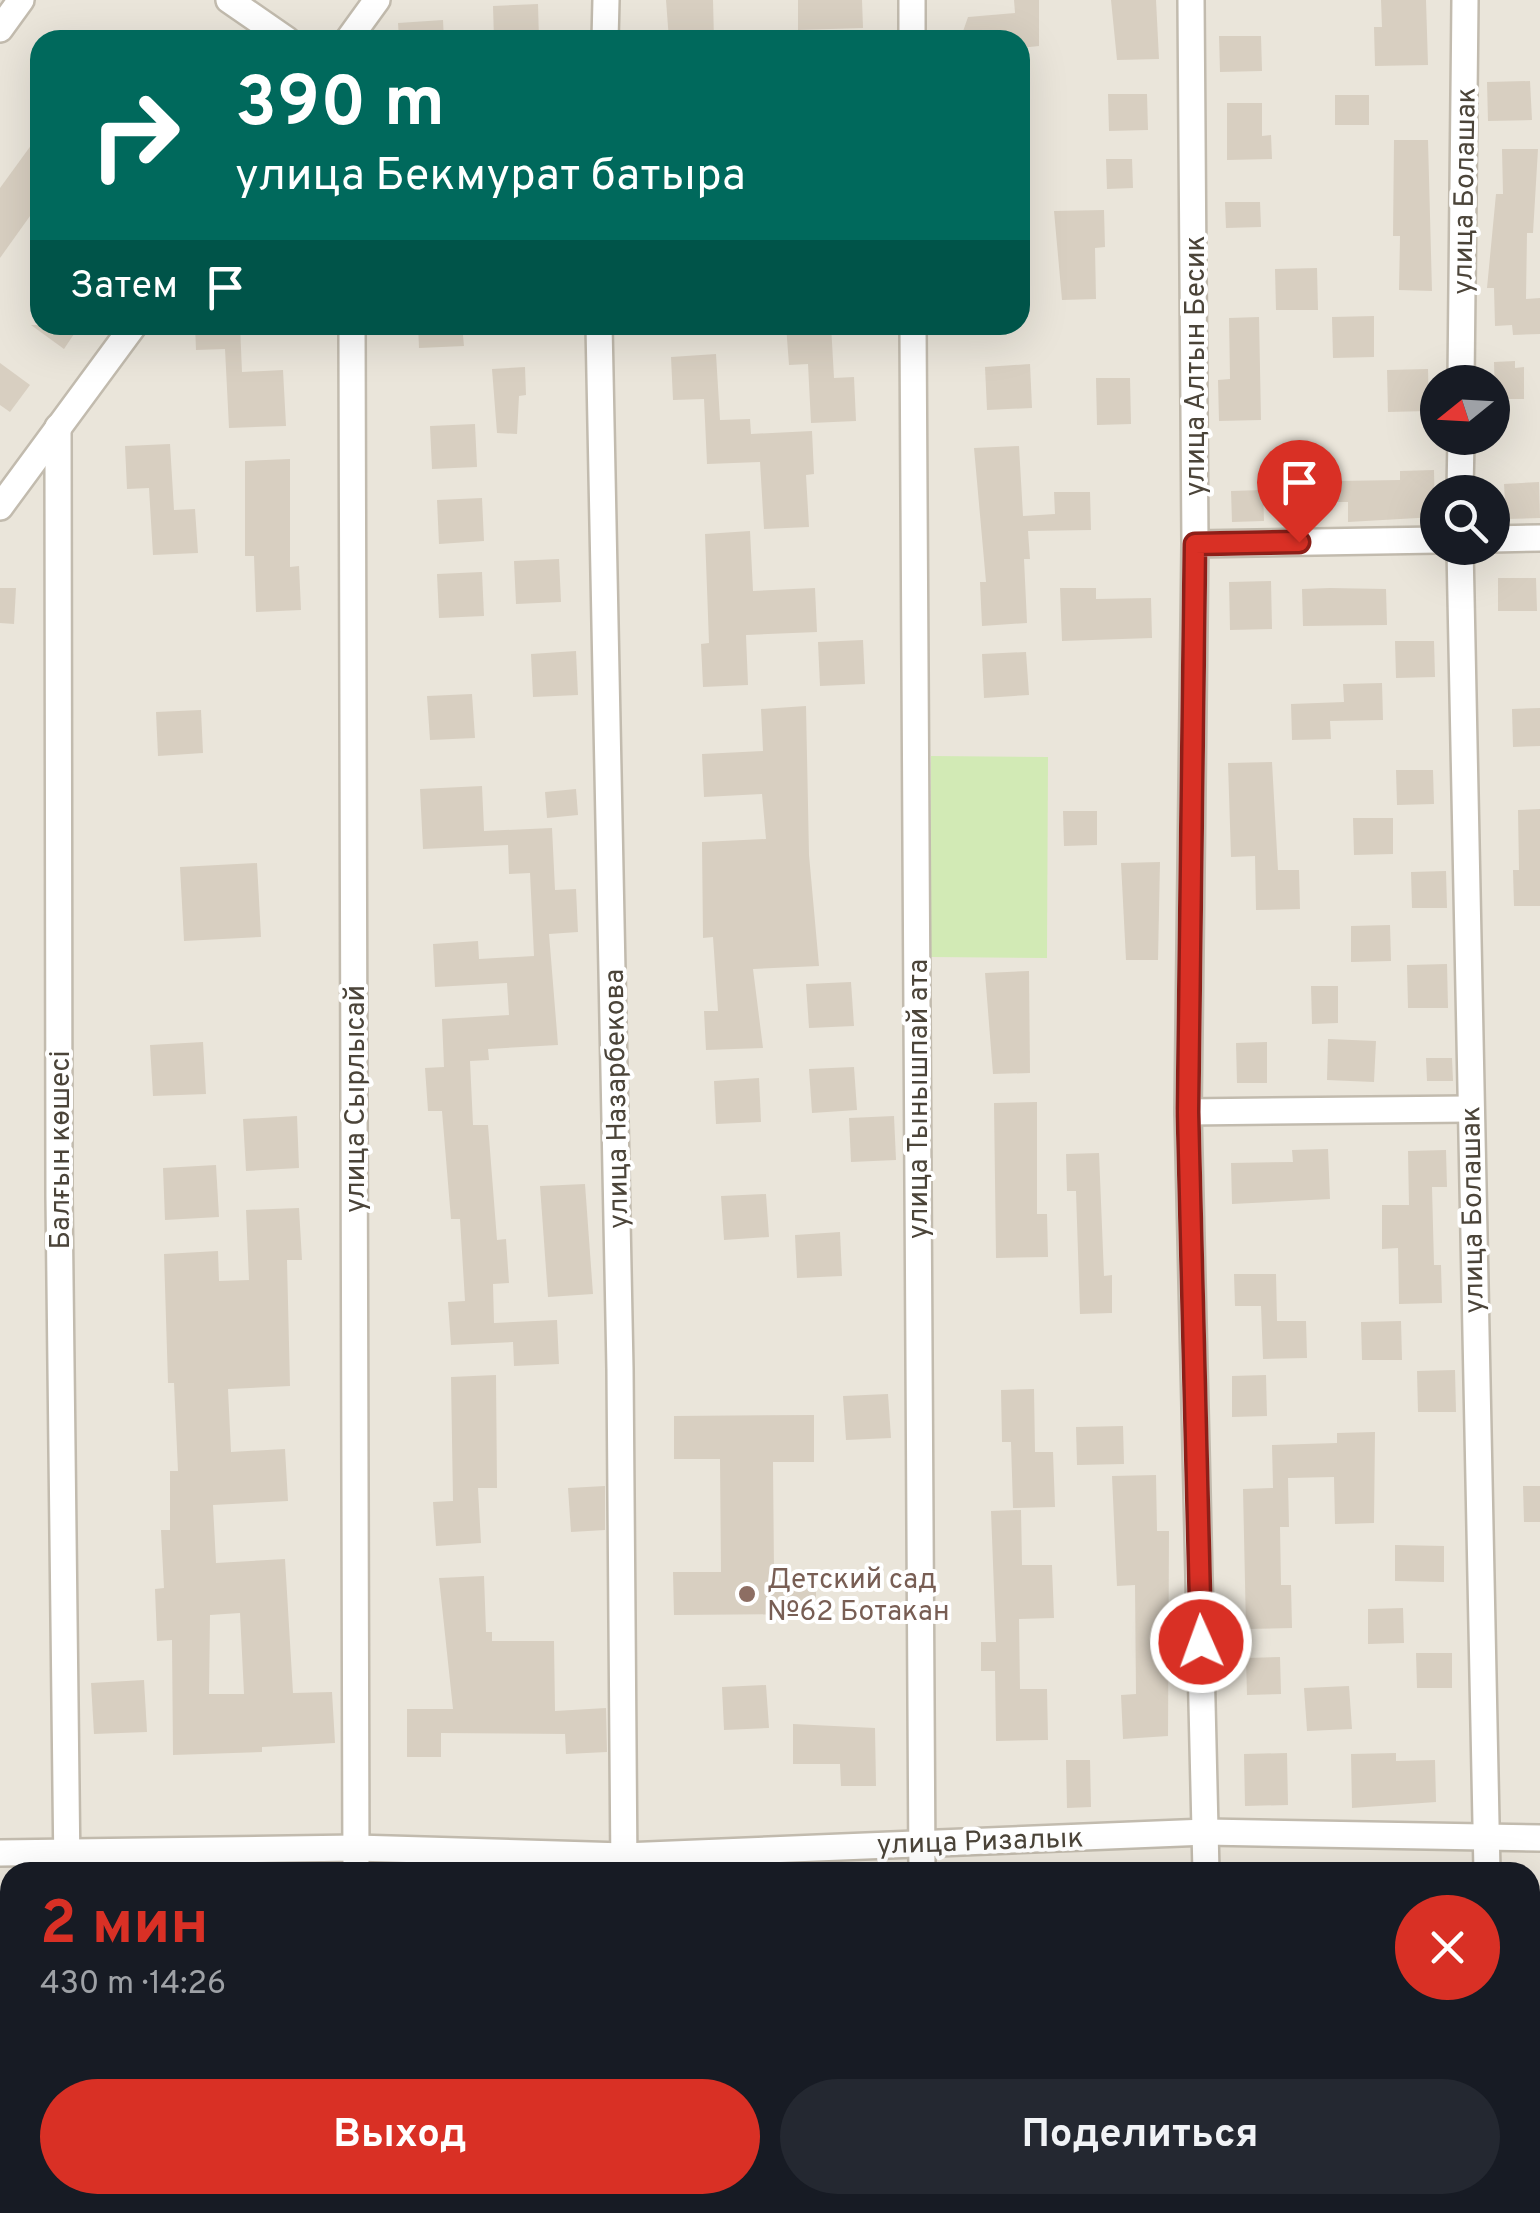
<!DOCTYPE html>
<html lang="ru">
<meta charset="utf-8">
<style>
:root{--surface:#171b24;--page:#242831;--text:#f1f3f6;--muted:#9ea1a6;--accent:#d93025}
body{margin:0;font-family:Overpass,sans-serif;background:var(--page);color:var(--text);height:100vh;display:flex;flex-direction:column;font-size:38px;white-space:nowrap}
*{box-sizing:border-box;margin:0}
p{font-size:32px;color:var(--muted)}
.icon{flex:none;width:55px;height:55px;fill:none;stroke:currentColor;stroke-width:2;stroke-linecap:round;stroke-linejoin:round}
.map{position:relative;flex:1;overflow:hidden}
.details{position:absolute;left:0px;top:1862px;width:1540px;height:352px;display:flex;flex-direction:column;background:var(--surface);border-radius:30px 30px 0 0;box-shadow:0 10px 40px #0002}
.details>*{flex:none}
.top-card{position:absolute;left:30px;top:30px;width:1000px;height:305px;border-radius:30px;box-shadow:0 10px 40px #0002;background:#00695c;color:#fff;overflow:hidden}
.needle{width:65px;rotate:252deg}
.fabs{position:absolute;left:1420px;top:365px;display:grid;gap:20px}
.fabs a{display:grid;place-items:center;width:90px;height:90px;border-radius:50%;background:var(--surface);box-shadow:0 10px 40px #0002;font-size:50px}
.pin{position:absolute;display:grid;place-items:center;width:85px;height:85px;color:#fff;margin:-102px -42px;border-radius:50% 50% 50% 0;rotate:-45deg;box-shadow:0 0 10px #0007}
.pin .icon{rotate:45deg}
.me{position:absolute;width:110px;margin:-55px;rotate:358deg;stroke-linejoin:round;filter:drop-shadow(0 0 8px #0008)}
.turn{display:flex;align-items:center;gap:35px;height:210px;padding:0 40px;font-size:45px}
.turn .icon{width:130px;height:130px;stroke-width:2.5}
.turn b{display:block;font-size:70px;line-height:85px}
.then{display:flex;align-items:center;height:95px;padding:0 40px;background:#0003;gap:20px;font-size:38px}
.round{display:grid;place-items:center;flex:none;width:105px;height:105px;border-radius:52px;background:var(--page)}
.head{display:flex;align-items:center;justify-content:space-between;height:170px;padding:0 40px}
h1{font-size:60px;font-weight:700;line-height:75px;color:var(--accent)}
.primary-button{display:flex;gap:20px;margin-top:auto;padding:20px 40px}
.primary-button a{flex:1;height:115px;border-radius:60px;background:var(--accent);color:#fff;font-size:40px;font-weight:700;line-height:115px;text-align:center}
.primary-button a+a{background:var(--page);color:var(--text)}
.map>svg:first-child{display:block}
</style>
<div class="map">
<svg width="1540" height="2213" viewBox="0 0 1540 2213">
<rect width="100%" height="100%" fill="#f6f3ec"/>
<path fill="#eae5da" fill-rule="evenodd" d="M 0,0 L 1540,0 L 1540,2213 L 0,2213 ZM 40,40 L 1020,40 L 1020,325 L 40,325 ZM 1438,382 L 1492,382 L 1492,438 L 1438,438 ZM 1438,492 L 1492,492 L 1492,548 L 1438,548 ZM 10,1872 L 1530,1872 L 1530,2205 L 10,2205 Z"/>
<polygon fill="#d2eab5" points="931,756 1048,757 1047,958 930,957"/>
<g fill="#d8cfc1" fill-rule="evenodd">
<polygon points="666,0 713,0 714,40 669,40"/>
<polygon points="798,0 862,0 863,28 798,30"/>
<polygon points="1014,0 1039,0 1039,46 1020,48 1020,40 960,40 968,17 1015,13"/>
<polygon points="1111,0 1156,0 1159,59 1117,60"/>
<polygon points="1381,0 1426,0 1428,65 1375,66 1374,27 1382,27"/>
<polygon points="538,4 539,40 494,40 493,6"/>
<polygon points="443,20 444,40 399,40 398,23"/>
<polygon points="1219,36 1261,36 1262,71 1220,72"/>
<polygon points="1530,81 1532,120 1488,121 1487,82"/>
<polygon points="1108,94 1147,94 1148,130 1109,131"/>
<rect x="1335" y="95" width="34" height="30"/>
<polygon points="1227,103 1262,103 1262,136 1271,135 1272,159 1227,160"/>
<polygon points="40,133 40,202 0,258 0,188"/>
<polygon points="1394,140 1428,140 1432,291 1399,290 1400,236 1393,236"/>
<polygon points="1502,149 1538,149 1533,233 1527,233 1526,299 1540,298 1540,334 1513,335 1512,325 1495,326 1494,288 1487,288 1496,194 1503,194"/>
<polygon points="1106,159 1132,159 1133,188 1107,189"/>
<polygon points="1225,202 1260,202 1261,227 1226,228"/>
<polygon points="1104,210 1105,247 1095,248 1096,299 1062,300 1054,211"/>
<polygon points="1317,268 1318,310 1276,310 1275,269"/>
<polygon points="1374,316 1374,357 1333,358 1332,317"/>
<polygon points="1259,317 1261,420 1219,421 1218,380 1230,379 1229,318"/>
<polygon points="31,325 80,325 64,349"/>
<polygon points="195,325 240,325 242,372 283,370 286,426 229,428 225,349 196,350"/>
<polygon points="418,325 462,325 464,346 419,348"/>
<polygon points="786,325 831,325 834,378 854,377 856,421 811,423 808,364 789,365"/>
<polygon points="716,354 720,420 750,419 751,434 812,431 814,474 806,475 809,527 764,529 760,462 707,464 704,399 673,400 671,357"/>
<polygon points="1515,361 1515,368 1524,367 1524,399 1495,399 1494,362"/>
<polygon points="0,363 30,385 10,412 0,405"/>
<polygon points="1030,364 1032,408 987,410 985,367"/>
<polygon points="525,367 526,395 519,396 517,434 497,433 492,369"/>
<polygon points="1428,369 1429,411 1388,412 1387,370"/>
<polygon points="1096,378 1130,378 1131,424 1097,425"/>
<polygon points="475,424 477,467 432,469 430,426"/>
<polygon points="170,444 174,510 195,509 198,553 153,555 149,488 127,489 125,446"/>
<polygon points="1019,446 1023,516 1055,514 1054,492 1090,492 1091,530 1028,531 1030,559 1024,559 1027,623 982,626 980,582 986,582 974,448"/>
<polygon points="290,459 290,567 299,566 301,610 256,612 254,556 245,556 245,461"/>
<polygon points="1336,460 1337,481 1400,480 1400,471 1434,470 1435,517 1348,522 1348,502 1296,502 1295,461"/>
<polygon points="1539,482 1540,518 1506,519 1504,484"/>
<polygon points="1263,490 1264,521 1232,522 1231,491"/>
<polygon points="482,498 484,541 439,544 437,500"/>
<polygon points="750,531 753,591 815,588 817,632 746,635 748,685 703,687 701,644 709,643 705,534"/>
<polygon points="559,559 561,602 516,604 514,561"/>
<polygon points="482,572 484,616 439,618 437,574"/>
<polygon points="1498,578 1536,578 1537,611 1498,611"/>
<polygon points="1271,581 1272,629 1230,630 1229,582"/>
<polygon points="0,588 16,588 14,624 0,623"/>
<polygon points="1060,588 1096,588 1096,599 1151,598 1152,638 1062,641"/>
<polygon points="1330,588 1386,589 1387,625 1303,626 1302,589"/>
<polygon points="863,640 865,684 820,686 818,642"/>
<polygon points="1395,641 1434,641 1435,677 1396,678"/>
<polygon points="576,651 578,695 533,697 531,654"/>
<polygon points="1026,652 1029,695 984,698 982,654"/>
<polygon points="1382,683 1383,720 1330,721 1331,739 1292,740 1291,704 1344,702 1343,684"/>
<polygon points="472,694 475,738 430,740 427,696"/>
<polygon points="806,706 809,855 819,966 753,969 763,1048 706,1050 704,1011 718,1011 713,937 703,938 702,842 766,839 762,794 704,797 702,754 763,751 761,709"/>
<polygon points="1540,708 1540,746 1513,747 1512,709"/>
<polygon points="201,710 203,753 158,756 156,712"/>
<polygon points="1272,762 1278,870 1299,870 1300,909 1256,910 1255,856 1231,857 1228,763"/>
<polygon points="1396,770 1433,770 1434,804 1397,805"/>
<polygon points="482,786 484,831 552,828 555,890 576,889 578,932 549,934 558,1045 488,1049 489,1060 470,1061 473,1125 488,1125 497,1240 506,1239 509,1283 493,1284 494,1323 557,1320 559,1364 514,1366 513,1342 451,1345 448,1302 465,1301 460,1219 451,1219 442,1111 428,1111 425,1068 444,1067 442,1019 509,1015 507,983 435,987 433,944 478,941 479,959 534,956 530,873 509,874 508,845 423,849 420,789"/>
<polygon points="576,789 578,815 547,818 545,792"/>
<polygon points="1540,809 1540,906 1514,906 1513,870 1519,870 1518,810"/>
<polygon points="1063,811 1097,811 1097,845 1064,846"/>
<polygon points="1353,818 1393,818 1393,854 1354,855"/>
<polygon points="1160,862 1158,960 1126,960 1121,863"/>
<polygon points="257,863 261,937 184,941 180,867"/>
<polygon points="1446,871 1447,908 1412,908 1411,872"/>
<polygon points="1390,925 1391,961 1351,962 1351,926"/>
<polygon points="1447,964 1448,1008 1408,1008 1407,965"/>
<polygon points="1029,971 1030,1073 993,1074 985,973"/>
<polygon points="851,982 854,1026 809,1028 806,984"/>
<polygon points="1311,986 1338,986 1338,1023 1312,1024"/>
<polygon points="1328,1039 1376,1041 1374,1082 1327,1080"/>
<polygon points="203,1042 206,1094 153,1096 150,1045"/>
<polygon points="1267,1042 1267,1083 1237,1083 1236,1043"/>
<polygon points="1426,1058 1452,1058 1453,1081 1427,1081"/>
<polygon points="854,1067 857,1110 812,1113 809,1069"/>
<polygon points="759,1078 761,1122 716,1124 714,1081"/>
<polygon points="1037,1102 1037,1214 1047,1214 1048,1257 996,1258 994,1103"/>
<polygon points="297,1116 299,1168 246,1171 243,1119"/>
<polygon points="894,1116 896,1160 851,1162 849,1118"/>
<polygon points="1328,1149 1330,1199 1232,1204 1231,1163 1293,1162 1292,1150"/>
<polygon points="1446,1150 1447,1187 1432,1187 1434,1265 1441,1265 1442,1303 1399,1304 1398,1248 1382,1249 1382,1205 1409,1205 1408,1151"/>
<polygon points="1099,1153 1104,1276 1112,1275 1112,1313 1080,1314 1076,1191 1067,1191 1066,1154"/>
<polygon points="216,1165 219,1217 165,1220 163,1168"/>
<polygon points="585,1184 593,1294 548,1297 540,1186"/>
<polygon points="766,1194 769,1237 724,1240 721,1196"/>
<path d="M 299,1208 L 302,1260 L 287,1260 L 290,1386 L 228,1389 L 231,1452 L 285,1449 L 288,1501 L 213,1505 L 216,1563 L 285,1559 L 293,1693 L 332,1692 L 335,1743 L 262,1747 L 262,1752 L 173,1755 L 172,1640 L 157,1641 L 155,1589 L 164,1588 L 161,1530 L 170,1530 L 170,1471 L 178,1471 L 174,1383 L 168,1383 L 164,1254 L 218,1251 L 219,1281 L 249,1280 L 246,1210 ZM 240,1613 L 244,1694 L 209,1694 L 210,1615 Z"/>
<polygon points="840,1232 842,1276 797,1278 795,1235"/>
<polygon points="1234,1274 1276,1274 1277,1321 1306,1321 1307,1358 1263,1359 1261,1306 1235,1306"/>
<polygon points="1401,1321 1402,1360 1362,1360 1361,1322"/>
<polygon points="1455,1370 1456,1412 1418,1412 1417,1371"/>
<polygon points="496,1375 497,1488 478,1488 481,1543 436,1546 433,1502 453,1501 451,1377"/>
<polygon points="1266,1375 1267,1416 1232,1417 1232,1376"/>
<polygon points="1034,1389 1035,1452 1053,1452 1055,1507 1013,1508 1011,1442 1002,1442 1001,1390"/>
<polygon points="888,1394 891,1438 846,1440 843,1396"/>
<polygon points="814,1415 814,1462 773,1462 774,1572 816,1572 816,1614 674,1615 673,1572 721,1572 720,1459 674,1459 674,1416"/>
<polygon points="1123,1426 1124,1464 1077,1465 1076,1427"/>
<polygon points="1375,1432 1374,1523 1335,1524 1334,1477 1288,1478 1289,1527 1280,1527 1281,1585 1291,1585 1292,1628 1246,1629 1243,1489 1273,1488 1272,1445 1337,1443 1337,1433"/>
<polygon points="1156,1475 1157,1531 1169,1531 1168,1736 1123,1739 1121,1695 1136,1694 1135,1585 1117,1586 1112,1476"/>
<polygon points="605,1486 605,1530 571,1532 568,1488"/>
<polygon points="1523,1486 1540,1486 1540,1522 1524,1522"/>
<polygon points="1021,1510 1022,1565 1052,1565 1054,1618 1019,1619 1020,1689 1047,1689 1048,1740 996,1741 995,1671 981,1671 981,1642 996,1642 991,1511"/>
<polygon points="1395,1545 1444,1546 1444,1582 1395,1581"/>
<polygon points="484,1576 486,1632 492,1632 492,1641 554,1641 555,1711 606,1708 607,1752 566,1754 565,1734 441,1733 441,1757 407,1757 407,1709 453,1709 439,1578"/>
<polygon points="1403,1608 1404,1643 1368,1644 1368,1609"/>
<polygon points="1416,1653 1452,1653 1452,1688 1417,1688"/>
<polygon points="1280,1657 1281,1694 1247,1695 1246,1658"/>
<polygon points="144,1680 147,1732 94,1734 91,1683"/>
<polygon points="766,1685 769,1728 724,1730 722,1687"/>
<polygon points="1349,1686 1352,1729 1307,1731 1304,1688"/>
<polygon points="793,1724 875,1728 876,1786 841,1786 840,1764 793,1764"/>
<polygon points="1287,1753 1288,1805 1245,1806 1244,1754"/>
<polygon points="1396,1753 1396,1761 1435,1760 1436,1802 1352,1808 1351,1754"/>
<polygon points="1066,1760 1090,1760 1091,1807 1067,1808"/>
</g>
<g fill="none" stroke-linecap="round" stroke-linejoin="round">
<defs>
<g id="minor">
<polyline points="229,0 287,40"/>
<polyline points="912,0 912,40"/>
<polyline points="1191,0 1195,544 1188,1112 1206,1872"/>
<polyline points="0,29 21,0"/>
<polyline points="348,40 377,0"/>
<polyline points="605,40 606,0"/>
<polyline points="352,325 356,1872"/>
<polyline points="599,325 620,1369 624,1872"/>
<polyline points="913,325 922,1872"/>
<polyline points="1461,382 1465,0"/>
<polyline points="58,427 59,1197 67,1872"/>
<polyline points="1460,492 1461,438"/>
<polyline points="0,507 134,325"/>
<polyline points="1492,539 1540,538"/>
<polyline points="1195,544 1438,540"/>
<polyline points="1460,548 1487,1872"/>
<polyline points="1188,1112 1468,1109"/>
<polyline points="0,1853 356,1848 624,1856 1206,1832 1540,1838"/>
<polyline points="74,2205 75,2213"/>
<polyline points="358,2205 358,2213"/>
<polyline points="632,2205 632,2213"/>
<polyline points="1212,2205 1212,2213"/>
<polyline points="1490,2205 1490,2213"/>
<polyline points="921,2213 921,2205"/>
</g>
</defs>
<use href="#minor" stroke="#c2bbae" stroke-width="30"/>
<use href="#minor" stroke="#fff" stroke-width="25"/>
</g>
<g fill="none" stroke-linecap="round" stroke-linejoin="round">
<defs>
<polyline id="route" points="1201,1642 1188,1112 1195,544 1299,542"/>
</defs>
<use href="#route" stroke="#8d1f18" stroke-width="25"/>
<use href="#route" stroke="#d93025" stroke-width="18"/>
</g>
<circle fill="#8d6e63" stroke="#fff" stroke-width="4" cx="747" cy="1594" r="10"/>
<g text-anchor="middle" stroke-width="8" stroke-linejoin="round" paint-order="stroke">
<g font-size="28" fill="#4b4439" stroke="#fff">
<text transform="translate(1463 191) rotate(-89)" y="10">улица Болашак</text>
<text transform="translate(1194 366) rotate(-90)" y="10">улица Алтын Бесик</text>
<text transform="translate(354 1099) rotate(-90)" y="10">улица Сырлысай</text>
<text transform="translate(615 1099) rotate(-91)" y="10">улица Назарбекова</text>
<text transform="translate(917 1099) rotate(-90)" y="10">улица Тынышпай ата</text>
<text transform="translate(59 1150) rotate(-90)" y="10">Балғын көшесі</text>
<text transform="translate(1471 1210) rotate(-91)" y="10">улица Болашак</text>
<text transform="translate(980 1840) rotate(-2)" y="10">улица Ризалык</text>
</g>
<g font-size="28" fill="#785e54" stroke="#fff" text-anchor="start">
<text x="767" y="1588">Детский сад<tspan x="767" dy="32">№62 Ботакан</tspan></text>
</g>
</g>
</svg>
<div class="fabs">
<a><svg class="needle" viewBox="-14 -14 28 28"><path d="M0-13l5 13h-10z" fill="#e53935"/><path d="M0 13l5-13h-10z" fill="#9ea1a6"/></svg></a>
<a><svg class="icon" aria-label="search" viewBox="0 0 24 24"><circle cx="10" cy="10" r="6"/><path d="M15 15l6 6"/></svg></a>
</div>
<div class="pin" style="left:1299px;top:542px;background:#d93025"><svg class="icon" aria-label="arrive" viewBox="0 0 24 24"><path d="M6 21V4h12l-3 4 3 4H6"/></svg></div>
<svg class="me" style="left:1201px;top:1642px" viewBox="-20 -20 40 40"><circle r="17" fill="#d93025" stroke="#fff" stroke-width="3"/><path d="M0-11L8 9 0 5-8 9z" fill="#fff"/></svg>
<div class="top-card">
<div class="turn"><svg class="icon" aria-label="right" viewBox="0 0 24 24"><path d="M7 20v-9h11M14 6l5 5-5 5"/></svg><div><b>390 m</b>улица Бекмурат батыра</div></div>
<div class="then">Затем<svg class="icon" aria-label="arrive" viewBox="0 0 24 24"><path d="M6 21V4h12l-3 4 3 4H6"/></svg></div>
</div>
<section class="details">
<div class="head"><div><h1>2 мин</h1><p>430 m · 14:26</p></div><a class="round" style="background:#d93025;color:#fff"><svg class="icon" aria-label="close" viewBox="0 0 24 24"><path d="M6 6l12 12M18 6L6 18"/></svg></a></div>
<div class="primary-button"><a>Выход</a><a>Поделиться</a></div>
</section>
</div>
